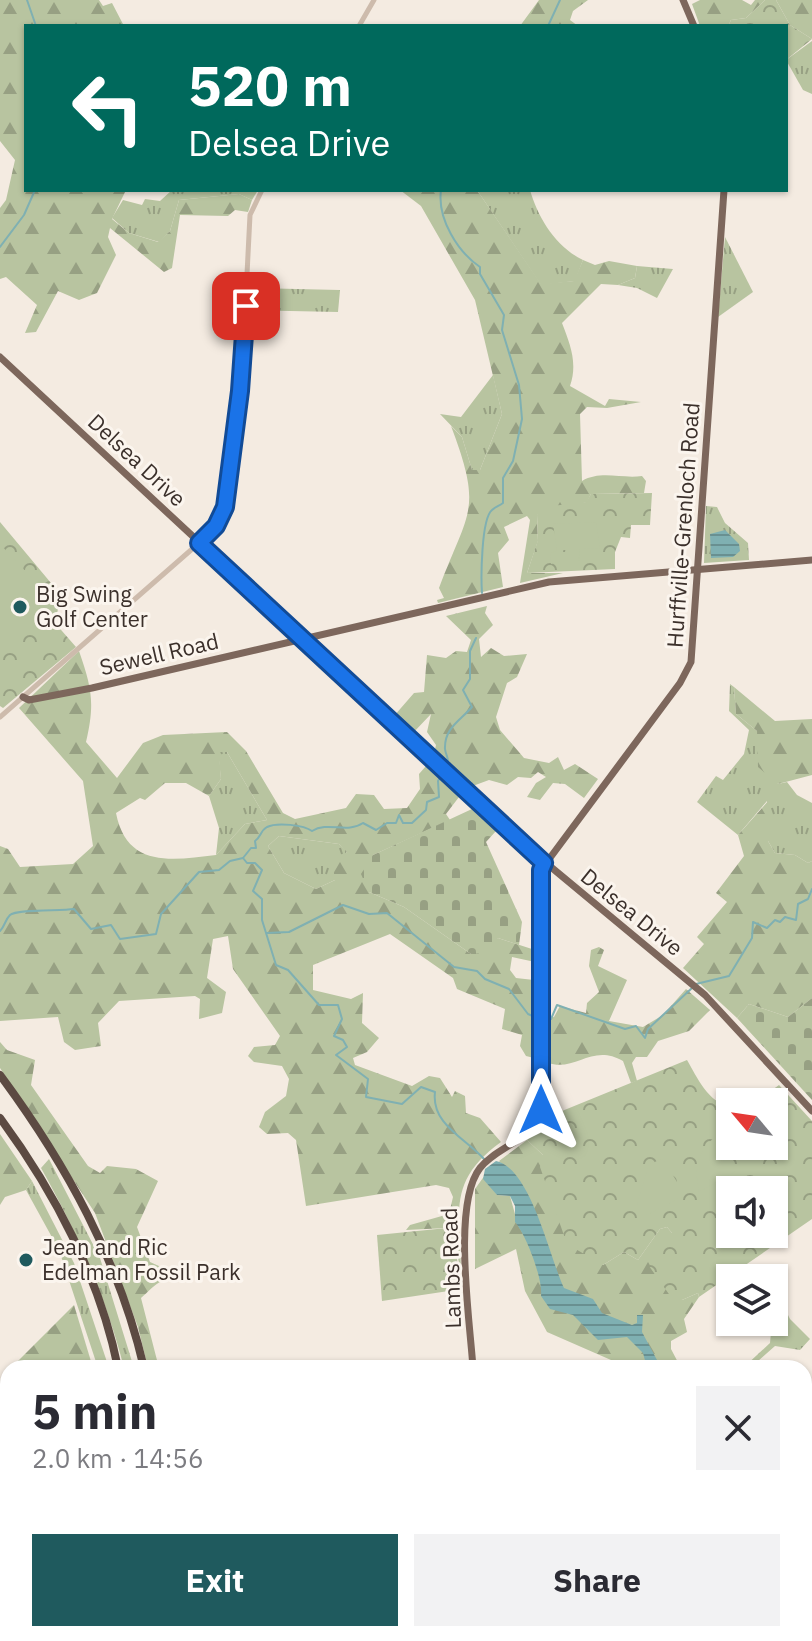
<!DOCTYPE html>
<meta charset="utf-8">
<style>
:root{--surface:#fff;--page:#f2f2f3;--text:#2b2b33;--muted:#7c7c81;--accent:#1f5a5e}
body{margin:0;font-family:"IBM Plex Sans",sans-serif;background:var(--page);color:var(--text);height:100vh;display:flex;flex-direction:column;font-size:30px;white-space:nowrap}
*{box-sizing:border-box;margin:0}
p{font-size:26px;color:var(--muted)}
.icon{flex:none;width:44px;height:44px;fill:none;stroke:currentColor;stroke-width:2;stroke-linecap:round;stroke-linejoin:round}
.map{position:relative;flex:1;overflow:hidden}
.details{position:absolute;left:0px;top:1360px;width:812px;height:282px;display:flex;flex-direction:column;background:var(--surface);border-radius:24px 24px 0 0;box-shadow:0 2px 6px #0004}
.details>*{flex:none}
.guide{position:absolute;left:24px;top:24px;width:764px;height:168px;border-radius:0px;box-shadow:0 2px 6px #0004;background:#00695c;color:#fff;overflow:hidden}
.needle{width:52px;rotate:299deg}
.controls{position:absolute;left:716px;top:1088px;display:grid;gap:16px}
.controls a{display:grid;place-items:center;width:72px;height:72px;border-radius:0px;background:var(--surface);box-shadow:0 2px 6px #0004;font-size:40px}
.pin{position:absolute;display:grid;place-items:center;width:68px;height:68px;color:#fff;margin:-34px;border-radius:16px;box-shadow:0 4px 12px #0006}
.me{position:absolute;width:88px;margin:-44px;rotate:0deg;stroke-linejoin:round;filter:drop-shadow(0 0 6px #0008)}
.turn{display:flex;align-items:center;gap:28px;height:168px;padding:0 32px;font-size:36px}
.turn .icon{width:104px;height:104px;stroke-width:2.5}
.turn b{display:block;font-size:56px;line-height:68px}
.round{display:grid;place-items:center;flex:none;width:84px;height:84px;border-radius:0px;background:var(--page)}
.summary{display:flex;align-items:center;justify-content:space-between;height:136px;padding:0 32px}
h1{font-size:48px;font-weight:700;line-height:60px}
.cta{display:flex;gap:16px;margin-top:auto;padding:16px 32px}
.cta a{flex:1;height:92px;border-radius:0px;background:var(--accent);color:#fff;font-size:32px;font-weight:700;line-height:92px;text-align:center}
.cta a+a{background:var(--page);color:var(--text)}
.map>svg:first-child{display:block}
</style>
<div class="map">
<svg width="812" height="1641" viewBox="0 0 812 1641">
<defs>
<pattern id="grass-tufts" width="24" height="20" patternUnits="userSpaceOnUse" patternTransform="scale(2)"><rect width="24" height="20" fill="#b8c4a0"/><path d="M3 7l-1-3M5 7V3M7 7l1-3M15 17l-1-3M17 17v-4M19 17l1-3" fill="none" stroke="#97a083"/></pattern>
<pattern id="forest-firs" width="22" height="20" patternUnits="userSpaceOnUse" patternTransform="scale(2)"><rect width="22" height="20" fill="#b8c4a0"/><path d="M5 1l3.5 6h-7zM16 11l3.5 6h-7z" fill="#97a083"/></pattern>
<pattern id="cemetery-stones" width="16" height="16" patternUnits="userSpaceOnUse" patternTransform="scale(2)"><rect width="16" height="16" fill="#b8c4a0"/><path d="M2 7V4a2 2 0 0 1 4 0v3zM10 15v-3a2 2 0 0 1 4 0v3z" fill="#97a083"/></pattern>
<pattern id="park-crowns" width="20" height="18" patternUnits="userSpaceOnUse" patternTransform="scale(2)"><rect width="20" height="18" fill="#b8c4a0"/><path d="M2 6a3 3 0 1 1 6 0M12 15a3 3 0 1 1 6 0" fill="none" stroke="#97a083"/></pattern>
<pattern id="water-rules" width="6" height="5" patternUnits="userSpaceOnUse" patternTransform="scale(2)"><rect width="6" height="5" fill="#7fb0b2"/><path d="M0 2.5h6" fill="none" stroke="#699091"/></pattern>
</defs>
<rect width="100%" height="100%" fill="#f4ebe1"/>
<g fill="url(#grass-tufts)">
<polygon points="812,41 812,94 803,90 786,60"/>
<polygon points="172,190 258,190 252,200 239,194 179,200 170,231 159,242 129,233 112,218 123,200 142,205 145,199 160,201"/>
<path d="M 477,190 L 530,190 C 538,218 556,247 583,260 L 575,281 L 541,285 Z"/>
<polygon points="725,237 753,292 718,317"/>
<polygon points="637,266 673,269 657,298 637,288 618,285 635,278"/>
<polygon points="250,288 340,290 338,312 247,310"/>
<polygon points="493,375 502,414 480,470 472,470 462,437 440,414 461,417"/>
<polygon points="706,506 717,507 725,523 748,543 749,560 704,563"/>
<polygon points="730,684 734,687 736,714 757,731 778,784 787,782 797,795 812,803 812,861 808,863 795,855 775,853 768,841 767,801 738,835 697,802 716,776 723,780 744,754 749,730 729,711"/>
<polygon points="218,751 227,752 267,820 245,824 216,855 219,828 209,796 221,779"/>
<polygon points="279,836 339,844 347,851 335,880 316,889 284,873 268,846"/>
<path d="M 49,1159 L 100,1258 L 134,1368 L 124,1368 C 106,1297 77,1232 41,1168 Z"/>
<polygon points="32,1181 74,1263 109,1368 98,1368 59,1250 26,1190"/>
<polygon points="774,1300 781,1301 790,1319 810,1339 800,1350 775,1346 750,1368 743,1368 770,1343"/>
</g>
<g fill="url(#forest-firs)" fill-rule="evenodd">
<polygon points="0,0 99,0 103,6 112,3 124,26 26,26 26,190 126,190 112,219 129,233 158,242 170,231 179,200 239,194 252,200 248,212 235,210 228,216 180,215 172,268 164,272 110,228 108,237 116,255 97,293 79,300 58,291 36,332 25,333 37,305 6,277 0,279 0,208 6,200 15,160 0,141"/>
<polygon points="539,0 588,0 573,11 570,20 578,26 520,26"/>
<polygon points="700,0 742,0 751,5 755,0 765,0 746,18 731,20 728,26 700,26 692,4"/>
<polygon points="776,0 812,0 812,39 790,25"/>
<path d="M 400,190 L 477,190 L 541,284 L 574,281 L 583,260 L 595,265 L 609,261 L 637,266 L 635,278 L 618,285 L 601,284 L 562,323 C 570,344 578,363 570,386 L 605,406 L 609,399 L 641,402 L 607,408 L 587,407 L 580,414 L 582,481 C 601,470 621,479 642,476 L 646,481 L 644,493 L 591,494 L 587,502 L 537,515 L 538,541 L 527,573 L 563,573 L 520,583 L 530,520 L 527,516 L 504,527 L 509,540 L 498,553 L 503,587 L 438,603 L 437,600 L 444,598 L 439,588 C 469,509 483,511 451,426 L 462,437 L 472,470 L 480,470 L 502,414 L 475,300 L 421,206 Z"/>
<polygon points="487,606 485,613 493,625 479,639 481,657 491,648 504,656 527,654 517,677 507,683 496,717 500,730 524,758 549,763 558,757 564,770 575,764 598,779 584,798 565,784 553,783 540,800 527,797 536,783 546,777 538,772 531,778 518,777 507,785 489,780 470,787 434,754 436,745 427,732 431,714 413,733 394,716 414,693 424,692 427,655 446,658 456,651 467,652 471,640 446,616"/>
<path d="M 79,651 C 92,688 95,704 86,742 L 117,778 L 143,743 L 163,735 L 227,732 L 246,751 L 283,813 L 295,819 L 346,808 L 356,794 L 374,795 L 384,809 L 407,808 L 420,789 L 419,774 L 426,766 L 459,797 L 446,814 L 450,820 L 373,855 L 369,892 L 404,907 L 471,954 L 498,938 L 535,950 L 535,962 L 512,957 L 510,970 L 516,978 L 534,980 L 534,1058 L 526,1056 L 520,1046 L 522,1035 L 502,1029 L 505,1009 L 457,989 L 453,978 L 390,934 L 313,965 L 313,990 L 351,999 L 363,993 L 362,1023 L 379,1038 L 367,1052 L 353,1058 L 355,1065 L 412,1086 L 429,1076 L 440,1078 L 452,1097 L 455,1091 L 465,1096 L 466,1113 L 480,1118 L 501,1142 C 447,1181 460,1212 461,1272 L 453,1235 L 447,1228 L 406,1230 L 410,1225 L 449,1214 L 453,1197 L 449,1188 L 436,1185 L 306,1206 L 296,1140 L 288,1133 L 267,1134 L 259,1127 L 265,1112 L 286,1096 L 289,1079 L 282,1066 L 254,1062 L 248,1056 L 254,1047 L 275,1045 L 280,1036 L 233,969 L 228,936 L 213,939 L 207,978 L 226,992 L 222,1013 L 199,1019 L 200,999 L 195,996 L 119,1001 L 98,1023 L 101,1046 L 75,1050 L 64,1042 L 58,1017 L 0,1021 L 0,846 L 8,849 L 20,867 L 73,864 L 93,846 L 83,781 L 19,708 ZM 219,752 L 227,752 L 267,820 L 245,824 L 216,855 C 173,860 127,869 116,813 L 140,798 L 145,800 L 165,783 L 186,783 L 209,796 L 221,779 ZM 279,836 L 339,844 L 347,852 L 332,861 L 335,880 L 316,889 L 284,873 L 268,846 Z"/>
<polygon points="734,687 775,721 812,719 812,775 778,784 758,767 757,731 736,714"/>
<polygon points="769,800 768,841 775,853 795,855 808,863 812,861 812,998 788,1017 749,1004 737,1018 683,968 704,944 697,937 727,902 716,893 744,856 738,835"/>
<path d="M 599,947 L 604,950 L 598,966 L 627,980 L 609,1021 L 643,1027 L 663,1015 L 686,989 L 710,1010 L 689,1031 L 658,1041 L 647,1057 L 636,1057 L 632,1063 L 637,1081 L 631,1083 L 623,1061 C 592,1043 576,1072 548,1063 L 548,1018 L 554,1017 L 560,1006 L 586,1013 L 587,1003 L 599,992 L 589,966 L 591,950 Z"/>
<path d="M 0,1042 L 7,1050 L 35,1060 L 31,1085 L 88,1166 L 100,1173 L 107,1166 L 136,1169 L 158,1181 L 137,1227 L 150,1262 L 181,1276 C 158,1279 157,1284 141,1298 L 159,1368 L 148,1368 L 138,1327 L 95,1213 L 0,1068 Z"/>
<polygon points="0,1134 32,1181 26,1190 5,1197 0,1205"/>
<polygon points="527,1140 543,1155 603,1265 624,1252 638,1260 660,1229 667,1227 672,1233 682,1300 698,1293 699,1297 684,1319 687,1332 671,1341 671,1349 681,1368 616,1368 611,1360 547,1332 525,1291 516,1249 475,1269 475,1189 485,1175 497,1195 510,1196 518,1225 528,1196 499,1161"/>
<polygon points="74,1305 93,1368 11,1368"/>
<polygon points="812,1466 812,1567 804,1562 804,1469"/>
</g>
<g fill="url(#cemetery-stones)">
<polygon points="472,809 496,831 486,842 522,922 519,945 498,938 486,953 471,954 404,907 369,892 361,874 373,855"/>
<polygon points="812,998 812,1100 737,1018 749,1004 788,1017"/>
</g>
<g fill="url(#park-crowns)" fill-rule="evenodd">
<polygon points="765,0 776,0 790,25 812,39 786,60 786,26 728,26 731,20 746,18"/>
<polygon points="652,493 650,525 631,525 630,538 621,537 615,552 615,569 527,573 538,540 537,515 543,507 586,502 591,494"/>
<polygon points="0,522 61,595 55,623 76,647 3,708 0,706"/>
<path d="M 687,1060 C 697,1077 708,1103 730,1106 L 730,1146 L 774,1146 L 774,1102 L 756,1102 L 779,1085 L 812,1121 L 812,1219 L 699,1297 L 698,1293 L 682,1300 L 671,1297 L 649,1266 L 672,1233 L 667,1227 L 660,1229 L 638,1260 L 624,1252 L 603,1265 L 567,1244 L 540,1167 L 543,1155 L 527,1140 L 544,1122 L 562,1111 ZM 730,1190 L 774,1190 L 774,1234 L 730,1234 Z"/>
<polygon points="447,1228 453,1235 462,1289 382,1301 377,1235"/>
</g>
<g fill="#b8c4a0">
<polygon points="596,522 600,548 584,549 588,550 588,560 580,561 579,549 578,561 569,561 569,550 562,550 562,561 551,564 550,554 557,550 553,524"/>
<polygon points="0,544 46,593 25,636 0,656"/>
<path d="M 716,1136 L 738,1170 L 699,1192 C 694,1168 697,1152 716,1136 Z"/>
<polygon points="663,1159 685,1195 647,1215 637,1204 649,1164"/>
</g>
<g fill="url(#water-rules)">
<polygon points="725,530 739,544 740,551 733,557 711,558 710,534"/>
<path d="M 496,1161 C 531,1168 550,1259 564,1288 L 593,1299 L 602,1313 L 632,1325 L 637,1323 L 637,1315 L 643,1315 L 642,1332 L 657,1360 L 672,1368 L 647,1368 L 643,1353 L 627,1337 L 598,1340 L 573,1315 L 550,1309 L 541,1296 C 543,1278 526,1235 515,1222 L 515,1206 L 510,1196 L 497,1195 L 483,1179 L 485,1169 Z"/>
</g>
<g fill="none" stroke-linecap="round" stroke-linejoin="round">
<g stroke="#7fb0b2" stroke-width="2">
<polyline points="27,0 36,26"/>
<polyline points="548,26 560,0"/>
<path d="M 441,190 C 437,219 458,252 480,267 L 480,274 L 504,315 L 502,330 L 519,385 L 522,419 L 513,461 L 503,478 L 503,503 C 499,506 495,507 492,510 C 481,519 481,579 482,593"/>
<polyline points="0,247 24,215 35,190"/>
<path d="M 447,767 C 450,758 446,757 445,749 C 444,728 461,720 472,707 L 463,690 L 470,679 L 470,651 L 476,638"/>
<path d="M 243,858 L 251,848 L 256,848 L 255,841 C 261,837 260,831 267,827 C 277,822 304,825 312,831 C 328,821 347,834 363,823 L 376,830 L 387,823 L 396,823 L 399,815 L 403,823 L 412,823 L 426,810 L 427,802 L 439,797 L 438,781 L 443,772"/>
<path d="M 0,931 C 5,926 5,920 10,915 C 16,909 60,911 74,909 L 91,929 L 111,925 L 120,939 L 156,934 L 161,914 L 199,872 L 219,870 L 230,861 L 243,858 L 247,863 L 255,863 L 262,870 L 253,891 L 262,899 L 262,920 L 276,965 L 288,970 L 319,1005 L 338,1005 L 342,1019 L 334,1036 L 343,1040 L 347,1047 L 336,1055 L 368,1079 L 366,1097 L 402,1104 L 421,1087 L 435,1092 C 431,1124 465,1138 484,1159"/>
<polyline points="267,933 289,932 343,905 369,914 387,913 454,967 477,971 485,979 509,989 528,1014 537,1018"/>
<polyline points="696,984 729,976 752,938 753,922 767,928 775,920 780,922 785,917 796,920 798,904 808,899 812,889"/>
<polyline points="543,1020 551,1019 557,1005 625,1029 636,1026 645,1038 648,1029 692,988"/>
<polyline points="0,1396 8,1395"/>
<polyline points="804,1519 812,1516"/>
</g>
<g stroke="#cdbbac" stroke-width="5">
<polyline points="359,26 374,0"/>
<polyline points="0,717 199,543 219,521 225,507 242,373 250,215 262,190"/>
</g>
<g stroke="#7d675c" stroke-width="7">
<polyline points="683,0 694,26"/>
<polyline points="0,357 528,848 705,995 812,1111"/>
<polyline points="23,697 29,700 92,688 549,582 812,560"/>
<path d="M 473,1368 C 470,1321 452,1204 480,1168 C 497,1146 535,1140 541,1110 L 541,870 L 680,683 L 691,662 L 724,190"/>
<polyline points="0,1543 8,1545"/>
<polyline points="0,1552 8,1553"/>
<polyline points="454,1634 489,1641"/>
<polyline points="528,1641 531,1634"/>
</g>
<g stroke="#5c4a42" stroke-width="8">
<path d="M 0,1075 C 66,1164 119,1260 144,1368"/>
<path d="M 0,1118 C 54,1191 100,1278 118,1368"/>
<polyline points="53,1634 56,1641"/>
<polyline points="60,1634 63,1641"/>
<polyline points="155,1634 156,1641"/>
<polyline points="179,1634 180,1641"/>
<polyline points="140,1641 143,1634"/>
</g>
</g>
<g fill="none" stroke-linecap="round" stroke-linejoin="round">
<defs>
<polyline id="route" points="246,306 240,391 225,507 216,526 199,543 544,863 541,870 541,1110"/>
</defs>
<use href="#route" stroke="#114b97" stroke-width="20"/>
<use href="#route" stroke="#1a73e8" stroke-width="14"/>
</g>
<g fill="#1f5a5e" stroke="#fbf5ee" stroke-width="3">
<circle cx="20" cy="607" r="8"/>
<circle cx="26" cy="1260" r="8"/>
</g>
<g text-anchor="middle" stroke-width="6" stroke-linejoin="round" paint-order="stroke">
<g font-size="22" fill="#3b302b" stroke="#fbf5ee">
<text transform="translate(137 460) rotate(43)" y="8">Delsea Drive</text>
<text transform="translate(683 525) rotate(-86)" y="8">Hurffville-Grenloch Road</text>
<text transform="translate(159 654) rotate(-13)" y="8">Sewell Road</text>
<text transform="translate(632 912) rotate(39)" y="8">Delsea Drive</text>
<text transform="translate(451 1268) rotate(-92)" y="8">Lambs Road</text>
</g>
<g font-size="22" fill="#3b302b" stroke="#fbf5ee" text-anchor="start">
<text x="36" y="602">Big Swing<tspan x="36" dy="25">Golf Center</tspan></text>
<text x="42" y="1255">Jean and Ric<tspan x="42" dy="25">Edelman Fossil Park</tspan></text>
</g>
</g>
</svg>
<div class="controls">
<a><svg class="needle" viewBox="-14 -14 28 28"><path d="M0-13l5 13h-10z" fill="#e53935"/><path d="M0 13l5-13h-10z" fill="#7c7c81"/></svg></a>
<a><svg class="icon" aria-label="sound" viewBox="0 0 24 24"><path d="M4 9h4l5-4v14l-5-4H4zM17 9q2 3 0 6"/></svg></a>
<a><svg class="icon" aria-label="layers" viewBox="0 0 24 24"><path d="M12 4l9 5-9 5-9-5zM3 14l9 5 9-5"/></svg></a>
</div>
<div class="pin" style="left:246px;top:306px;background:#d93025"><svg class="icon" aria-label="arrive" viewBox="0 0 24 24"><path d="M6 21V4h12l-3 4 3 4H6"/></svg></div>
<svg class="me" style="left:541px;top:1110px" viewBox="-20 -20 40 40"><path d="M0-17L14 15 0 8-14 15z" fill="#1a73e8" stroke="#fff" stroke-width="4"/></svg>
<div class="guide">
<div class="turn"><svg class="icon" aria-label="left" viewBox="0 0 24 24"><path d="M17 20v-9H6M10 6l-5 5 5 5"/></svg><div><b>520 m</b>Delsea Drive</div></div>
</div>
<section class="details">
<div class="summary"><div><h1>5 min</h1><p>2.0 km · 14:56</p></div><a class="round"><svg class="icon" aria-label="close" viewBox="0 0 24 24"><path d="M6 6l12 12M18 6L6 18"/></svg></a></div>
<div class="cta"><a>Exit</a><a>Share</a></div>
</section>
</div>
